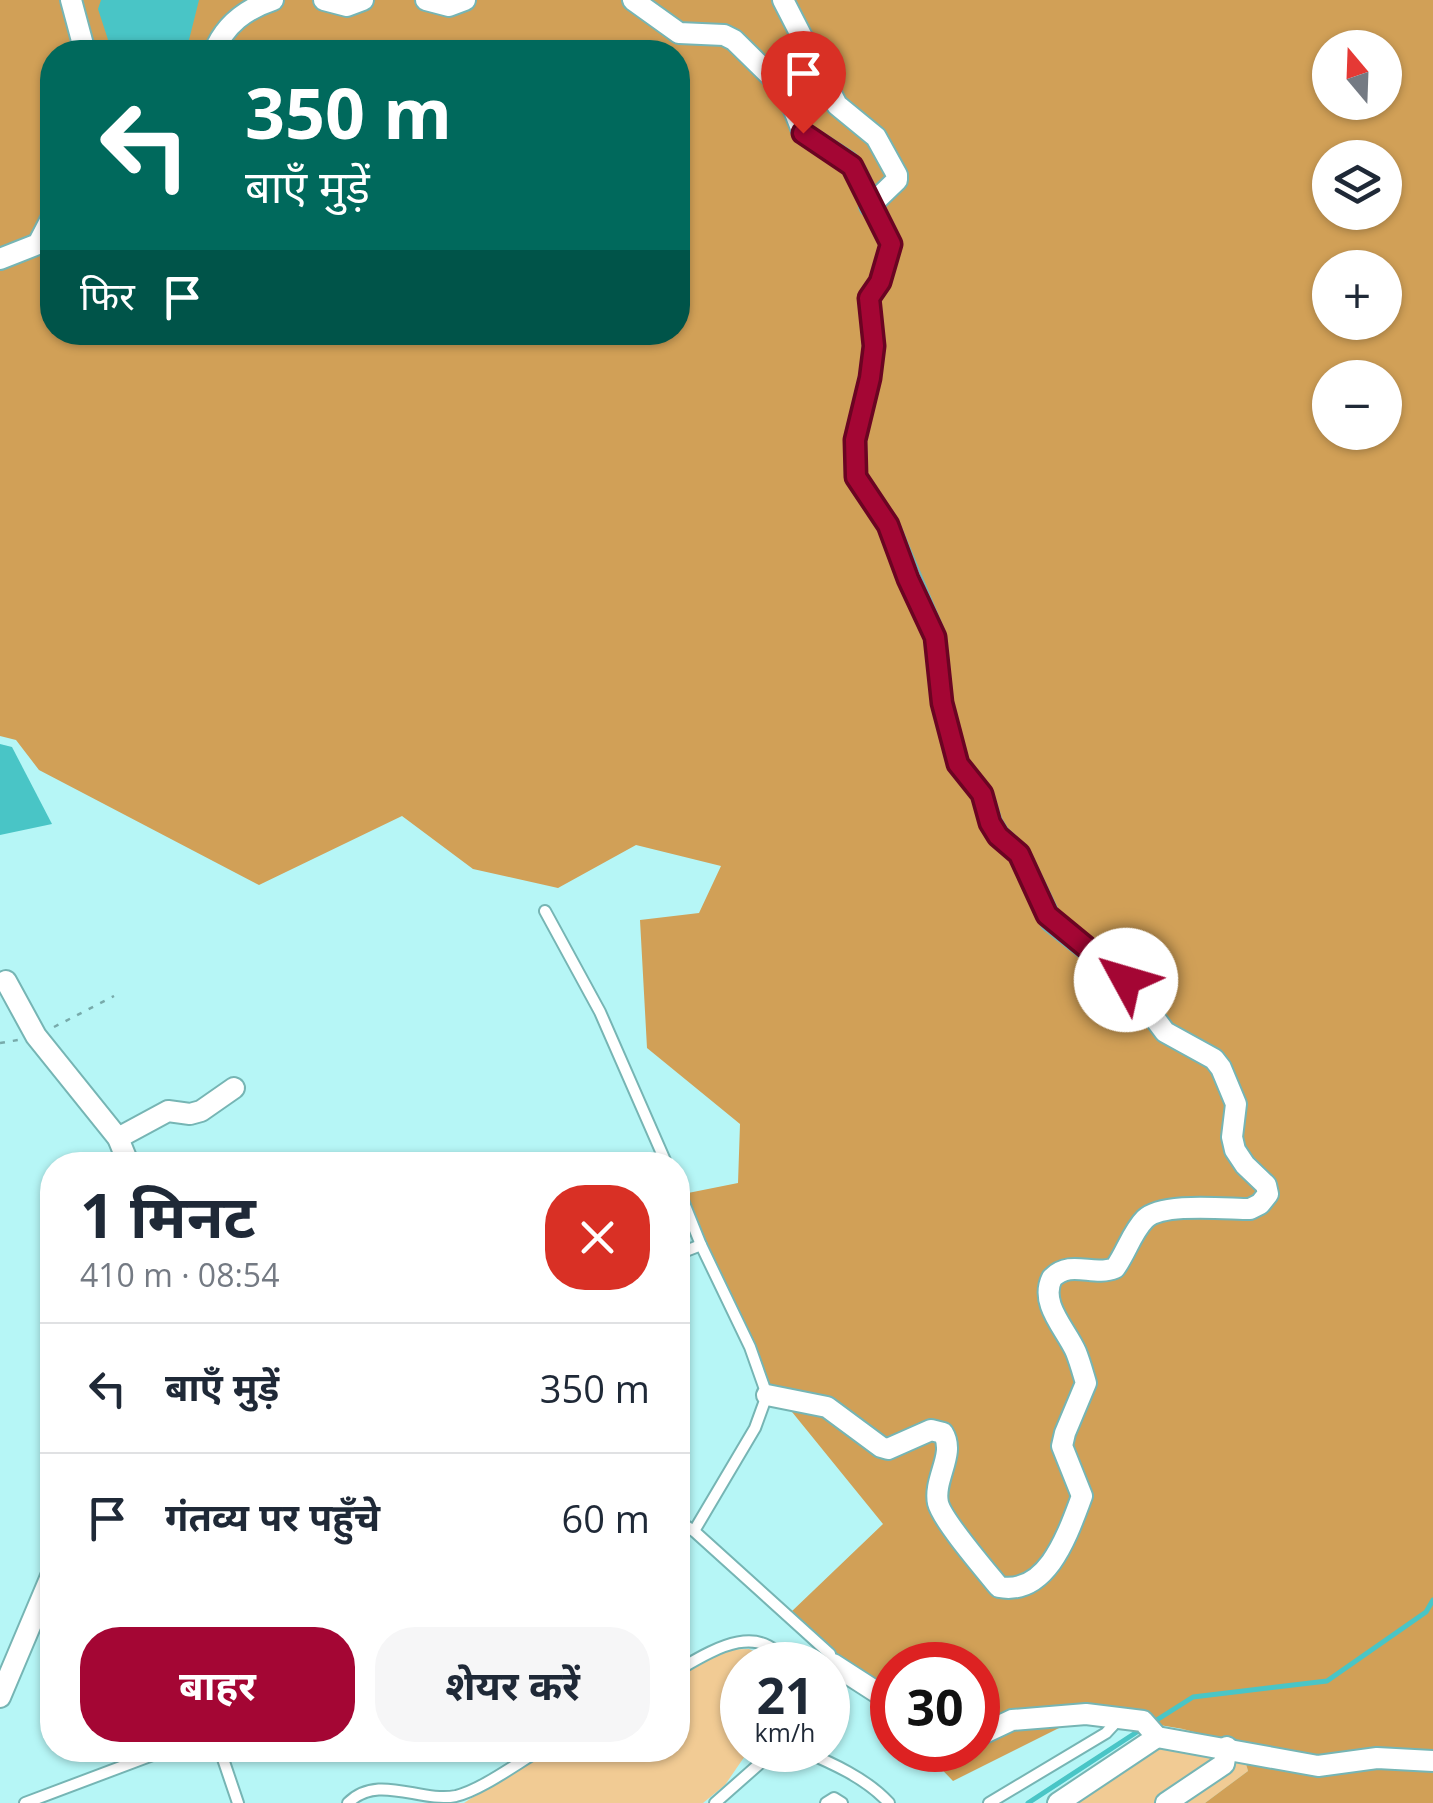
<!DOCTYPE html>
<html lang="hi">
<meta charset="utf-8">
<style>
:root{--surface:#fff;--page:#f6f6f7;--text:#1f2937;--muted:#747a83;--line:#e0e1e3;--accent:#a40634}
body{margin:0;font-family:"Open Sans","Noto Sans Devanagari",sans-serif;background:var(--page);color:var(--text);height:100vh;display:flex;flex-direction:column;font-size:38px;white-space:nowrap}
*{box-sizing:border-box;margin:0}
p{font-size:32px;color:var(--muted)}
.icon{flex:none;width:55px;height:55px;fill:none;stroke:currentColor;stroke-width:2;stroke-linecap:round;stroke-linejoin:round}
.map{position:relative;flex:1;overflow:hidden}
.sheet{position:absolute;left:40px;top:1152px;width:650px;height:610px;display:flex;flex-direction:column;background:var(--surface);border-radius:40px;box-shadow:0 2px 8px #0004}
.sheet>*{flex:none}
.banner{position:absolute;left:40px;top:40px;width:650px;height:305px;border-radius:40px;box-shadow:0 2px 8px #0004;background:#00695c;color:#fff;overflow:hidden}
.needle{width:65px;rotate:341deg}
.controls{position:absolute;left:1312px;top:30px;display:grid;gap:20px}
.controls a{display:grid;place-items:center;width:90px;height:90px;border-radius:50%;background:var(--surface);box-shadow:0 2px 8px #0004;font-size:50px}
.speed{position:absolute;left:720px;top:1642px;display:flex;gap:20px;font-size:50px;font-weight:700;text-align:center}
.speed>*{display:grid;place-content:center;width:130px;height:130px;border-radius:50%;background:var(--surface);box-shadow:0 2px 8px #0004;line-height:1}
.speed small{font-size:25px;font-weight:400}
.speed .limit{border:15px solid #d22;background:#fff;color:#111}
.pin{position:absolute;display:grid;place-items:center;width:85px;height:85px;color:#fff;margin:-102px -42px;border-radius:50% 50% 50% 0;rotate:-45deg;box-shadow:0 0 10px #0007}
.pin .icon{rotate:45deg}
.me{position:absolute;width:110px;margin:-55px;rotate:309deg;stroke-linejoin:round;filter:drop-shadow(0 0 8px #0008)}
.turn{display:flex;align-items:center;gap:35px;height:210px;padding:0 40px;font-size:45px}
.turn .icon{width:130px;height:130px;stroke-width:2.5}
.turn b{display:block;font-size:70px;line-height:85px}
.then{display:flex;align-items:center;height:95px;padding:0 40px;background:#0003;gap:20px;font-size:38px}
.round{display:grid;place-items:center;flex:none;width:105px;height:105px;border-radius:40px;background:var(--page)}
.headline{display:flex;align-items:center;justify-content:space-between;height:170px;padding:0 40px}
h1{font-size:60px;font-weight:700;line-height:75px}
.action{display:flex;gap:20px;margin-top:auto;padding:20px 40px}
.action a{flex:1;height:115px;border-radius:40px;background:var(--accent);color:#fff;font-size:40px;font-weight:700;line-height:115px;text-align:center}
.action a+a{background:var(--page);color:var(--text)}
ul{padding:0;list-style:none}
li{display:flex;align-items:center;gap:30px;height:130px;padding:0 40px;border-top:2px solid var(--line)}
li div{flex:1}
li b{display:block;font-size:38px}
li em{font-style:normal}
.map>svg:first-child{display:block}
</style>
<div class="map">
<svg width="1433" height="1803" viewBox="0 0 1433 1803">
<rect width="100%" height="100%" fill="#b6f6f6"/>
<g fill="#f1cb94">
<polygon points="749,1649 766,1657 771,1665 742,1665 742,1750 749,1750 725,1785 703,1803 464,1803 545,1750 678,1750 678,1669 718,1650"/>
<polygon points="1183,1729 1242,1745 1248,1771 1205,1803 1072,1803"/>
</g>
<path fill="#d1a057" fill-rule="evenodd" d="M 0,0 L 1433,0 L 1433,1803 L 1205,1803 L 1248,1771 L 1241,1745 L 1183,1729 L 1089,1713 L 953,1781 L 923,1750 L 978,1750 L 978,1665 L 892,1665 L 892,1719 L 790,1613 L 883,1524 L 762,1375 L 683,1194 L 738,1183 L 740,1124 L 647,1048 L 640,920 L 699,913 L 721,866 L 636,845 L 558,888 L 473,869 L 402,816 L 259,885 L 39,770 L 16,740 L 0,736 ZM 1330,48 L 1385,48 L 1385,102 L 1330,102 ZM 52,52 L 678,52 L 678,332 L 52,332 ZM 1330,158 L 1385,158 L 1385,212 L 1330,212 ZM 1330,268 L 1385,268 L 1385,322 L 1330,322 ZM 1330,378 L 1385,378 L 1385,432 L 1330,432 Z"/>
<g fill="#49c5c6">
<polygon points="101,0 199,0 186,52 112,52 98,9"/>
<polygon points="0,744 12,747 52,824 0,835"/>
</g>
<g fill="none" stroke-linecap="round" stroke-linejoin="round">
<g stroke="#49c5c6" stroke-width="5">
<polyline points="1152,1723 1193,1697 1327,1681 1426,1612 1433,1600"/>
<polyline points="1028,1803 1143,1728"/>
</g>
<defs>
<g id="lane">
<polyline points="545,911 600,1012 667,1165"/>
<polyline points="678,1188 701,1245"/>
<polyline points="678,1254 701,1245 750,1347 767,1395 755,1428 694,1531 678,1521"/>
<polyline points="694,1531 830,1654 833,1670 828,1679"/>
<path d="M 678,1670 C 711,1651 760,1619 787,1665"/>
<polyline points="220,1750 238,1803"/>
<path d="M 801,1750 C 832,1763 866,1778 889,1803"/>
<polyline points="25,1803 166,1750"/>
<path d="M 348,1803 C 378,1773 420,1803 456,1796 C 481,1790 516,1764 540,1750"/>
<polyline points="715,1803 775,1750"/>
<polyline points="826,1803 834,1798 842,1803"/>
<polyline points="989,1803 1106,1733 1119,1719"/>
</g>
<g id="street">
<polyline points="71,0 85,52"/>
<polyline points="324,0 347,6 363,0"/>
<polyline points="426,0 449,6 465,0"/>
<path d="M 633,0 L 679,33 L 724,35 L 734,40 L 787,92 L 803,133 L 848,162 L 855,171 L 891,244 L 880,282 L 869,298 L 874,346 L 870,377 L 855,440 L 856,477 L 888,525 L 935,637 L 942,703 L 958,764 L 982,794 L 991,823 L 999,836 L 1019,854 L 1051,921 L 1126,980 L 1165,1032 L 1214,1059 L 1221,1068 L 1236,1104 L 1232,1137 L 1235,1150 L 1245,1165 L 1266,1185 L 1268,1194 L 1260,1204 L 1250,1209 C 1226,1209 1162,1202 1145,1219 C 1132,1232 1126,1253 1115,1268 C 1093,1277 1071,1259 1052,1278 C 1039,1304 1066,1329 1076,1352 C 1080,1362 1083,1373 1086,1383 L 1065,1433 L 1062,1446 L 1082,1496 C 1068,1533 1048,1596 999,1587 C 986,1571 942,1520 938,1503 C 933,1479 956,1454 943,1433 L 931,1430 L 888,1449 L 881,1447 L 827,1407 L 767,1395"/>
<polyline points="783,0 837,105 876,137 897,175 897,180 870,206"/>
<path d="M 214,52 C 225,24 246,9 273,0"/>
<polyline points="0,259 38,244 52,217"/>
<polyline points="6,981 36,1036 118,1138 129,1165"/>
<polyline points="118,1138 168,1111 190,1114 201,1111 234,1088"/>
<polyline points="833,1664 892,1702"/>
<polyline points="0,1697 52,1574"/>
<polyline points="978,1736 1012,1720 1086,1714 1143,1721 1157,1737 1058,1803"/>
<polyline points="1157,1737 1318,1766 1377,1758 1433,1761"/>
<polyline points="1166,1803 1224,1764 1227,1747"/>
</g>
</defs>
<use href="#lane" stroke="#76b5b4" stroke-width="14"/>
<use href="#street" stroke="#76b5b4" stroke-width="24"/>
<g stroke="#78aaaa" stroke-width="2.5" stroke-dasharray="5 8" stroke-linecap="butt">
<polyline points="54,1027 114,996"/>
<polyline points="0,1043 18,1040"/>
</g>
<use href="#lane" stroke="#fff" stroke-width="10"/>
<use href="#street" stroke="#fff" stroke-width="20"/>
</g>
<g fill="none" stroke-linecap="round" stroke-linejoin="round">
<defs>
<polyline id="route" points="803,133 852,166 891,244 880,282 869,298 874,346 870,378 855,440 856,477 888,525 908,579 935,637 942,703 958,764 982,794 990,823 998,836 1019,854 1047,915 1126,980"/>
</defs>
<use href="#route" stroke="#6b0422" stroke-width="25"/>
<use href="#route" stroke="#a40634" stroke-width="18"/>
</g>
</svg>
<div class="controls">
<a><svg class="needle" viewBox="-14 -14 28 28"><path d="M0-13l5 13h-10z" fill="#e53935"/><path d="M0 13l5-13h-10z" fill="#747a83"/></svg></a>
<a><svg class="icon" aria-label="layers" viewBox="0 0 24 24"><path d="M12 4l9 5-9 5-9-5zM3 14l9 5 9-5"/></svg></a>
<a>+</a>
<a>−</a>
</div>
<div class="speed"><div>21<small>km/h</small></div><div class="limit">30</div></div>
<div class="pin" style="left:803px;top:133px;background:#d93025"><svg class="icon" aria-label="arrive" viewBox="0 0 24 24"><path d="M6 21V4h12l-3 4 3 4H6"/></svg></div>
<svg class="me" style="left:1126px;top:980px" viewBox="-20 -20 40 40"><circle r="19" fill="#fff"/><path d="M0-13L10 11 0 6-10 11z" fill="#a40634"/></svg>
<div class="banner">
<div class="turn"><svg class="icon" aria-label="left" viewBox="0 0 24 24"><path d="M17 20v-9H6M10 6l-5 5 5 5"/></svg><div><b>350 m</b>बाएँ मुड़ें</div></div>
<div class="then">फिर<svg class="icon" aria-label="arrive" viewBox="0 0 24 24"><path d="M6 21V4h12l-3 4 3 4H6"/></svg></div>
</div>
<section class="sheet">
<div class="headline"><div><h1>1 मिनट</h1><p>410 m · 08:54</p></div><a class="round" style="background:#d93025;color:#fff"><svg class="icon" aria-label="close" viewBox="0 0 24 24"><path d="M6 6l12 12M18 6L6 18"/></svg></a></div>
<ul>
<li><svg class="icon" aria-label="left" viewBox="0 0 24 24"><path d="M17 20v-9H6M10 6l-5 5 5 5"/></svg><div><b>बाएँ मुड़ें</b></div><em>350 m</em></li>
<li><svg class="icon" aria-label="arrive" viewBox="0 0 24 24"><path d="M6 21V4h12l-3 4 3 4H6"/></svg><div><b>गंतव्य पर पहुँचे</b></div><em>60 m</em></li>
</ul>
<div class="action"><a>बाहर</a><a>शेयर करें</a></div>
</section>
</div>
